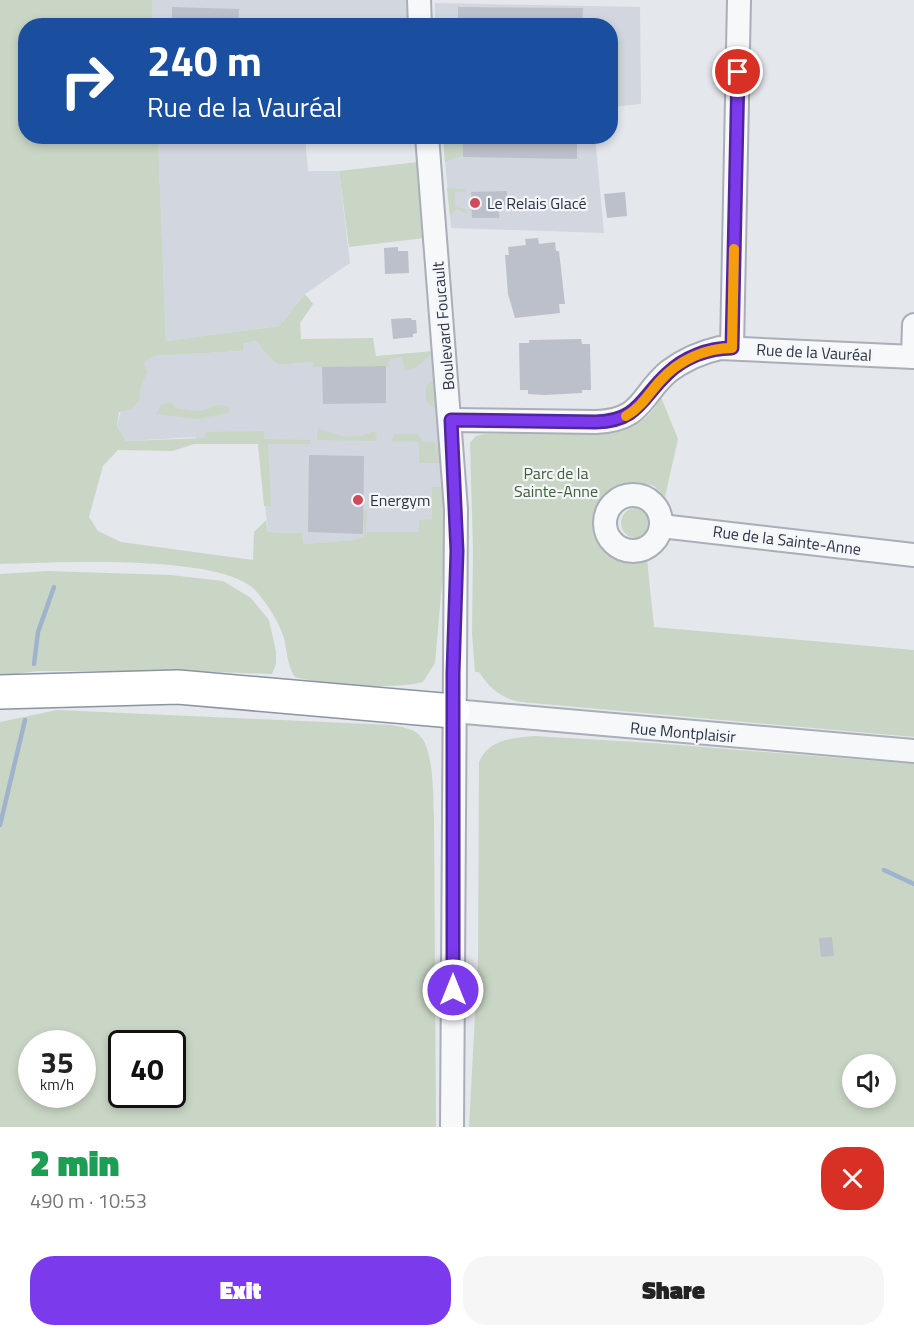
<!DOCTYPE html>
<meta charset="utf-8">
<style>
:root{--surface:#fff;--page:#f6f6f6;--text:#222;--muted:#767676;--accent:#7c3aed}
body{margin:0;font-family:"Titillium Web",sans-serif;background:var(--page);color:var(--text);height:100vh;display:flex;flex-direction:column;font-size:22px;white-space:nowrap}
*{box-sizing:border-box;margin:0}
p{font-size:20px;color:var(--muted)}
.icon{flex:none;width:33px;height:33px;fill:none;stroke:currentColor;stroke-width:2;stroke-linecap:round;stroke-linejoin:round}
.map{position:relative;height:1127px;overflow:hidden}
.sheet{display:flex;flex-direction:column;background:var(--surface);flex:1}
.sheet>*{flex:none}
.hud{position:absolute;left:18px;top:18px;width:600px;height:126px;border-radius:24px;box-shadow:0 3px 9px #0003;background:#1a4fa0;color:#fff;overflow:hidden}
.fabs{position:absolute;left:842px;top:1054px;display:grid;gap:12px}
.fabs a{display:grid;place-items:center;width:54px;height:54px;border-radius:50%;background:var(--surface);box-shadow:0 3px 9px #0003;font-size:30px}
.speed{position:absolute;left:18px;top:1030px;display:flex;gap:12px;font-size:30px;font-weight:700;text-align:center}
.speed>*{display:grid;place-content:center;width:78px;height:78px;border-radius:50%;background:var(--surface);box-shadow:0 3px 9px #0003;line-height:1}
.speed small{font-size:15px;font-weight:400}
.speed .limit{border:3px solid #111;border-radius:9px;background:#fff;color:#111}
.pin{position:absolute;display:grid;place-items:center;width:51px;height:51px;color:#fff;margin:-26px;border:3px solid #fff;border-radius:50%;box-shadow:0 2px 6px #0007}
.me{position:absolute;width:66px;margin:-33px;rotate:0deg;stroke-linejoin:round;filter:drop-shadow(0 0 4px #0008)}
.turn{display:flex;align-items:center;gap:21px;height:126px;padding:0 30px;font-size:27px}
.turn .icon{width:78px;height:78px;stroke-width:2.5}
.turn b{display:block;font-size:42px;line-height:51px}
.round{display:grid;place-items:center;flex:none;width:63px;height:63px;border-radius:24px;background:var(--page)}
.headline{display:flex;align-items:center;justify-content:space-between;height:102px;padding:0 30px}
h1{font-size:36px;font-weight:800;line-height:45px;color:#1e9e55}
.cta{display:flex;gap:12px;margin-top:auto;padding:12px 30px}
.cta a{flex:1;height:69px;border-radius:24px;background:var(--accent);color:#fff;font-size:24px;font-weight:800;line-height:69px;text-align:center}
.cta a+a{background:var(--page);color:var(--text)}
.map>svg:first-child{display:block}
</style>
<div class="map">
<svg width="914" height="1127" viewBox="0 0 914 1127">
<rect width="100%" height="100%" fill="#e4e7ec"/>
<g fill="#d2d6de">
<polygon points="152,0 408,0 409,25 153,25"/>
<polygon points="435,3 640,7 641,104 611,107 610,26 435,25"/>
<polygon points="158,137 305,137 308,171 339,171 350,263 305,294 279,326 166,341"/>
<polygon points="443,137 595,137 604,233 451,228"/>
<polygon points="258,341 266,354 278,365 435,351 445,534 365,536 354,540 304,544 302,533 268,532 258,444 194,444 196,437 126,441 117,426 131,369 154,356 242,351 243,344"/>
</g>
<g fill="#c9d6c5" fill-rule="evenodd">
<path d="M 0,0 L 152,0 L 153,25 L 26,26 L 26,136 L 158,137 L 166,341 L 279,326 L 305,294 L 313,304 L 300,323 L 301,339 L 373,338 L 376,356 L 435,351 L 417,367 L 405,371 L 402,357 L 390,359 L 388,366 L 313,367 L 313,362 L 278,365 L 266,354 L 257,341 L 243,344 L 243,351 L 154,356 L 144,362 L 147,372 L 141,386 L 139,401 L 131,409 L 119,412 L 117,426 L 126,441 L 205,438 L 206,432 L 264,431 L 264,439 L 311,440 L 311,444 L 268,444 L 271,506 L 264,506 L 258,444 L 194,444 L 173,451 L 118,450 L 103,466 L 89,517 L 98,531 L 121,542 L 253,560 L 254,532 L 266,520 L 268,532 L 302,533 L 304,544 L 354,540 L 365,536 L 363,510 L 367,510 L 366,534 L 368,532 L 419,532 L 419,520 L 432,519 L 432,487 L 444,487 L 444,561 L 435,663 L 423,682 C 395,690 323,685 295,677 C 287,666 287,650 284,638 C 278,620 268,605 256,591 C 222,553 52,563 0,564 Z"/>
<polygon points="443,137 463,137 463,155 445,162"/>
<polygon points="418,162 425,238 349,247 339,171"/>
<polygon points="447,188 466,189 465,192 455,192 455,207 466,209 467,214 457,209 450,216"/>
<polygon points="437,379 439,407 435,408 426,401 426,387 430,381"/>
<path d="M 661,397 L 678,439 L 665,497 L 654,486 C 576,464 587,585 647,559 L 654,627 L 914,650 L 914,737 L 521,702 C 501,698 490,689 479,672 L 475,672 L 472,634 L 473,550 L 470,443 L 476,436 L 485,434 L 614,433 C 636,428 650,418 661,397 Z"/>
<path d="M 171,402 L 176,408 C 195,411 199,414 216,405 L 230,407 L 228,413 L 198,419 L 156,414 L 161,405 Z"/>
<path d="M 318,428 C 338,436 354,441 374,431 L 377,434 L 376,441 L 317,440 Z"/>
<polygon points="394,434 418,434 423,442 435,442 436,457 437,442 442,442 442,463 419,463 419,442 391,441"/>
<circle cx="636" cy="523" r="15"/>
<polygon points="48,571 171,575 223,581 251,598 269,620 276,652 276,664 272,674 189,671 38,671 0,676 0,574"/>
<path d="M 57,710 L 391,725 C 401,727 414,728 421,737 C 434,752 433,797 434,817 L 436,1127 L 0,1127 L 0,722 ZM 32,1044 L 82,1044 L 82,1095 L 32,1095 ZM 122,1044 L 172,1044 L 172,1095 L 122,1095 Z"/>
<path d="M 534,736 L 653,743 L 914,764 L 914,1127 L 469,1127 L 478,959 L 479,762 C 489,739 512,738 534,736 ZM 852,1065 L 885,1065 L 885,1098 L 852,1098 Z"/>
</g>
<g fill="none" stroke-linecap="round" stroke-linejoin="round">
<g stroke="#9fb4cc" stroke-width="4.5">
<polyline points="34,664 38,632 54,587"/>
<polyline points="0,825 25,720"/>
<polyline points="884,870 914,884"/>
</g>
</g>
<g fill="#bbc0ca">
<polygon points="172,7 239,9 238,26 172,26"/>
<polygon points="458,7 583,8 582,26 458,26"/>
<polygon points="463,136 577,136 577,159 463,157"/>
<polygon points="507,191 507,205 499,206 499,218 472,218 471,192"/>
<polygon points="625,192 627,216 607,218 604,194"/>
<polygon points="538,238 539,244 555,242 556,251 559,251 565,304 559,304 560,313 515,318 508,294 505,255 509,255 508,247 526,245 525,239"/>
<polygon points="398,247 398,251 408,251 409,273 385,274 384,248"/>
<polygon points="411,318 412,320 416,320 417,333 413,334 413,337 393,339 391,319"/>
<polygon points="581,339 582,344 590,344 591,390 582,390 582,393 545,395 528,394 528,390 520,390 519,343 529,343 529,340"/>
<polygon points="386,366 386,403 323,404 322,367"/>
<polygon points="309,455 364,456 363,534 308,532"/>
<polygon points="832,937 834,956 821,957 819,938"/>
</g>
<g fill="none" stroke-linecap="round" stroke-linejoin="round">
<defs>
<g id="minor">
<polyline points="419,0 420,26"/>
<polyline points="427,136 456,509 452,1127"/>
<polyline points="732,348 739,0"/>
<polyline points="913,357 914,325"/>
<path d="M 451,420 L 596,422 C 644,420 640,395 669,371 C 684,360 702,352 720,348 L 914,357"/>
<circle cx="633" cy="523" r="28"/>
<polyline points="661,526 914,555"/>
<polyline points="453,711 914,751"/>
</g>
<polyline id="highway" points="0,692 178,687 453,711"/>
</defs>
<use href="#minor" stroke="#a9aeb7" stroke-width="26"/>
<use href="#highway" stroke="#8b94a3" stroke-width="36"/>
<use href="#minor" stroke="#f7f8fa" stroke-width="22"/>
<use href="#highway" stroke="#fff" stroke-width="33"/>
</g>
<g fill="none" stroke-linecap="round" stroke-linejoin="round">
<defs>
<path id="route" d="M 453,990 L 453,673 L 457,551 L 451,420 L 596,422 C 638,421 641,398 667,374 C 684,357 709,348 732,348 L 738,72"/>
</defs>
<use href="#route" stroke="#51269a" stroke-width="15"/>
<use href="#route" stroke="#7c3aed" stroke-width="10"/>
<path stroke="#f59e0b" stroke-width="10" d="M 626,416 C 642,407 649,393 661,380 C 679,360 706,348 732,348 L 734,249"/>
</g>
<g fill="#d1495b" stroke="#f4f6f9" stroke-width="2">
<circle cx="475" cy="203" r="6"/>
<circle cx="358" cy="500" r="6"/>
</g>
<g text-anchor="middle" stroke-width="4.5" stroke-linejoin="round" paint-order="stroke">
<g font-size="16" fill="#2b3445" stroke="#f4f6f9" text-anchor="start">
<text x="487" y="209">Le Relais Glacé</text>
<text x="370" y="506">Energym</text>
</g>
<g font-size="16" fill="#2b3445" stroke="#f4f6f9">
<text transform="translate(443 326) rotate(-95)" y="6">Boulevard Foucault</text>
<text transform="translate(814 352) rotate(3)" y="6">Rue de la Vauréal</text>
<text transform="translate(787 540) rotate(7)" y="6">Rue de la Sainte-Anne</text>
<text transform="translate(683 732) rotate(5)" y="6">Rue Montplaisir</text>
</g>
<g font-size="16" fill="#3f6138" stroke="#f4f6f9">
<text x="556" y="479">Parc de la<tspan x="556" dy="18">Sainte-Anne</tspan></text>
</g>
</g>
</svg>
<div class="fabs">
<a><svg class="icon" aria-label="sound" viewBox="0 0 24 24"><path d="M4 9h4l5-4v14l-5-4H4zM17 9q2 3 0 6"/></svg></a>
</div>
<div class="speed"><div>35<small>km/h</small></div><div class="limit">40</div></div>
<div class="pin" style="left:738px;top:72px;background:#d93025"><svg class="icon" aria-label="arrive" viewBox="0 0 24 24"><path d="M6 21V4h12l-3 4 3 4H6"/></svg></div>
<svg class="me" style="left:453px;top:990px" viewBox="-20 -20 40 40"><circle r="17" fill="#7c3aed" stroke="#fff" stroke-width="3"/><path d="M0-11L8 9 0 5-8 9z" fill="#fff"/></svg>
<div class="hud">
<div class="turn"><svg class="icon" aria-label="right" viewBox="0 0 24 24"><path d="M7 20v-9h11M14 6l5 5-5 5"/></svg><div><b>240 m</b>Rue de la Vauréal</div></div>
</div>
</div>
<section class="sheet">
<div class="headline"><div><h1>2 min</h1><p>490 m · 10:53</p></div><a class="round" style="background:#d93025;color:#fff"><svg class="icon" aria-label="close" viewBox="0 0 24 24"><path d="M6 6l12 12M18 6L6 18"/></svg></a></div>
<div class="cta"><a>Exit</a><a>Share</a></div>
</section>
